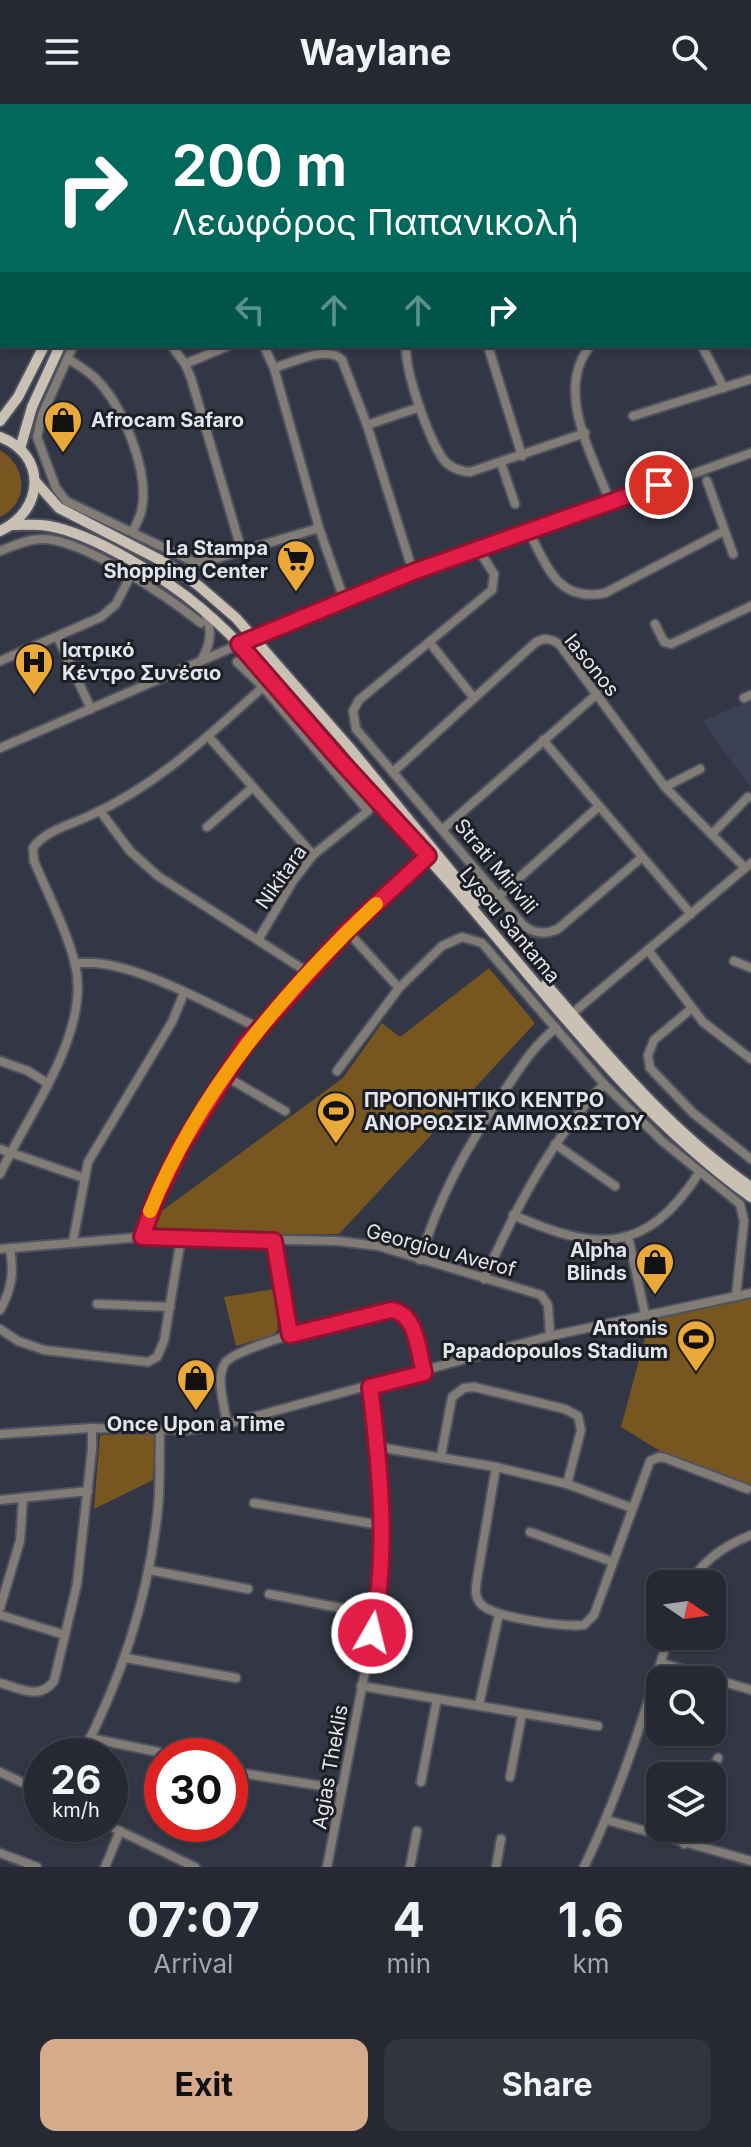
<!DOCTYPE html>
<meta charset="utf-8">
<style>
:root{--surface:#262833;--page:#32343f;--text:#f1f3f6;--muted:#a4a6ac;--line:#42444e;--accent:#d6ab8b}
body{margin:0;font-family:Inter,sans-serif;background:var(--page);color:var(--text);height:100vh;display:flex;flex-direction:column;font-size:30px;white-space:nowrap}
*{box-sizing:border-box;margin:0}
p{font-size:26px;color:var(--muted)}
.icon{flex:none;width:44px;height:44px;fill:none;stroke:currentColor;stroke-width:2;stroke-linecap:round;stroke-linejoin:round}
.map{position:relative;height:1763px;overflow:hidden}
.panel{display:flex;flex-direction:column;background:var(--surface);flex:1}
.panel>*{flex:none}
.hud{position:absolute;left:0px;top:0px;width:752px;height:244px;box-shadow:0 2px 6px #0004,0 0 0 2px var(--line);background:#00695c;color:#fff;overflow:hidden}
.needle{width:52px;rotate:103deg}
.buttons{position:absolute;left:646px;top:1466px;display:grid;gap:16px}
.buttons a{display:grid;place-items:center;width:80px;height:80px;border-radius:16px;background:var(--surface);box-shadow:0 2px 6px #0004,0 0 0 2px var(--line);font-size:40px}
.speed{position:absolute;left:24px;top:1634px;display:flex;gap:16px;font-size:40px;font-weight:700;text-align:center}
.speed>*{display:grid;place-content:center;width:104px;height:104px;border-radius:50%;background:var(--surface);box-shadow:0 2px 6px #0004,0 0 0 2px var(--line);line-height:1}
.speed small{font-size:20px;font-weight:400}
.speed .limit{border:12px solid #d22;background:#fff;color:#111}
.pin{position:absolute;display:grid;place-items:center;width:68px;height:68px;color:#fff;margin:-34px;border:4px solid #fff;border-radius:50%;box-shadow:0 2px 8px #0007}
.me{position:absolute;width:88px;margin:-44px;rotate:8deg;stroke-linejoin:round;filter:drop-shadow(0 0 6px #0008)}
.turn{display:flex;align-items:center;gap:28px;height:168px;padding:0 40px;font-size:36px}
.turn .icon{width:104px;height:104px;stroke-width:2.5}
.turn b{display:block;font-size:56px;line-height:68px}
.lanes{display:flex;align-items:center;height:76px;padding:0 40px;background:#0003;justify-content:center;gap:40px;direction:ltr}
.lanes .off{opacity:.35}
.eta{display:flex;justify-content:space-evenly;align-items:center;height:136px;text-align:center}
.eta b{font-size:48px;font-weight:700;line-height:56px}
.primary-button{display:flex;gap:16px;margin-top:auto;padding:16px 40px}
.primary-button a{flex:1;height:92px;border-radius:16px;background:var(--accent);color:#111;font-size:32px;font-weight:700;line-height:92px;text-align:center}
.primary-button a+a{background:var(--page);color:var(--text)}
header{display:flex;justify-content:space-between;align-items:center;height:104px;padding:0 40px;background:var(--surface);font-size:36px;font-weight:700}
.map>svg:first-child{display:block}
</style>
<header><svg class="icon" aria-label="menu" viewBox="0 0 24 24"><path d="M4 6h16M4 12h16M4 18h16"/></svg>Waylane<svg class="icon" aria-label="search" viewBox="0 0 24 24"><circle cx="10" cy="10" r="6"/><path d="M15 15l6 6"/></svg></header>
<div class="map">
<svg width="751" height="1763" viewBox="0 0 751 1763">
<rect width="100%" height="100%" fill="#333644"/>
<polygon fill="#3c4054" points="751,596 751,684 702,617"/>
<g fill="#775620">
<path d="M 0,346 C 27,362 30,398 0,413 Z"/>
<polygon points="489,864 535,919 339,1130 173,1131 156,1123 159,1109 343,974 382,919 400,933"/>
<polygon points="275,1185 278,1226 273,1231 236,1242 224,1193"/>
<polygon points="751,1193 751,1383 673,1355 621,1323 649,1219 657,1217 659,1214"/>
<polygon points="156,1330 153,1376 94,1405 100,1331"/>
</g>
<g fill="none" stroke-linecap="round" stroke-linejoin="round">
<defs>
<g id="minor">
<polyline points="297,0 297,2"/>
<polyline points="477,0 478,2"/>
<polyline points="529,0 530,2"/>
<polyline points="653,0 657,2"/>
<polyline points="36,2 37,0"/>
<polyline points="149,2 152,0"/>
<polyline points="227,2 229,0"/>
<polyline points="495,2 499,0"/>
<polyline points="0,44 2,41"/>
<polyline points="750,66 751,66"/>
<polyline points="0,97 2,95"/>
<polyline points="750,198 751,198"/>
<polyline points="73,242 42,311 37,333 56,384 66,397 194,458 208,457 319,424"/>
<polyline points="172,242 185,260 191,274 242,448"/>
<polyline points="264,242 274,264 319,424 344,495"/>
<path d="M 406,242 C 405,268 428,333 443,355 C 450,364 459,367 470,368 L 585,329"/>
<polyline points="488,242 522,352"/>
<path d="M 590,242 C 554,287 593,352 610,398"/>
<polyline points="702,242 724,284"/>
<path d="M 68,255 C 78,261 89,267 98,277 C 123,303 149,367 142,404 C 141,412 136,420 133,427"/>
<polyline points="185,260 228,242"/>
<path d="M 274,264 C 292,259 328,240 342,256 L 367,321 L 413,468"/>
<polyline points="633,312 751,275"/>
<polyline points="367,321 420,303"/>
<polyline points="501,359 515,400"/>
<polyline points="707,377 733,450"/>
<path d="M 529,428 C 547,462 558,499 605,489 L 724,427"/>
<path d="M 478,445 L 494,470 L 492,486 L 359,596 L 353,607 L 356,625 L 523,821 C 534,830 545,831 558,825 L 641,754"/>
<path d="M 0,447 C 13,442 28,435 42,435 C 82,434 169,494 201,519"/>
<polyline points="655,520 664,538 671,540 751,502"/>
<polyline points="58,534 91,605"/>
<polyline points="430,539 474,594"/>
<path d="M 202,555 C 211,539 213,525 204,508"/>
<polyline points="0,557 101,513 116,500 131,471"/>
<polyline points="237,558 263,583 368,707 313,751 293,777 258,836"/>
<polyline points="744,594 751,591"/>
<polyline points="208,632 313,751"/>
<polyline points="543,636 691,810"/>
<polyline points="0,644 344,495 751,349"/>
<path d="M 393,668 L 535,539 C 544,533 551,534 560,541 L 665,683 L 745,764"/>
<polyline points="665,683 700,665"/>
<polyline points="100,707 130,747 158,772 309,869"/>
<polyline points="207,723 253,683"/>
<polyline points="443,725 597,590"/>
<polyline points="712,730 748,693"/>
<polyline points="499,792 598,703"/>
<polyline points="347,827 399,884"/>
<polyline points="648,846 703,918 751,955"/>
<polyline points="734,857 751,864"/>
<path d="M 75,860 C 123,850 214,903 259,924"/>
<polyline points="691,905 654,936 648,951 650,964 693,1009 751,1055"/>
<polyline points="568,913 751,759"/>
<polyline points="0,957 28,967 47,979"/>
<polyline points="337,967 399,884 442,842 462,833 482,839 604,980 662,1037 740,1100 744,1117 736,1192"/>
<polyline points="225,972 285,1007"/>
<polyline points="555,1040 615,1082"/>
<polyline points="0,1045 84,1074"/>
<path d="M 0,1070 C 28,1010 92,927 75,860 C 67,827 47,788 34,757 L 33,744 C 44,727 73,720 91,711 C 158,681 209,631 263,583"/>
<path d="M 513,1111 C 596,1147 645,1152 699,1069"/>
<polyline points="628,1132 645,1210"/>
<polyline points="142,1133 156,1094 182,1041 245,941 347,827 431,748"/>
<polyline points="73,1137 88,1058 172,918 184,889"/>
<polyline points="274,1137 290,1231"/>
<polyline points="0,1145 142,1133 338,1137 378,1142 541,1191 548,1201 550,1232"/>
<path d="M 420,1156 C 438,1094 469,1039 505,986 C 520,964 534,941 556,924"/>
<path d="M 484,1175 C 516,1104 550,1037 604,980"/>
<polyline points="97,1200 170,1203"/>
<path d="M 0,1206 C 12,1185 14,1168 10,1144"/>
<polyline points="0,1225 18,1237 44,1246 148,1258 157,1253 164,1237 181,1134"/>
<path d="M 227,1320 C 225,1303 215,1275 225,1259 C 236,1242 373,1206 396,1207 C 417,1215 419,1249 424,1269"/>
<polyline points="0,1330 92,1324 188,1326 227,1320 550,1232 751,1189"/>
<polyline points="378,1343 496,1363 567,1380 632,1404"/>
<polyline points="441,1352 452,1293 464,1284 474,1283 565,1305 578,1312 581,1326 567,1380"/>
<path d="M 496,1363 L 477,1475 C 476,1484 474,1491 480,1499 C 492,1514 564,1523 584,1521 L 594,1511 L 650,1357 L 659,1353 L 665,1354 L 747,1385"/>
<polyline points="0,1396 88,1387"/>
<polyline points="254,1399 380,1421"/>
<polyline points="530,1428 613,1458"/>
<polyline points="149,1466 248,1485"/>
<path d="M 690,1480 C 703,1455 726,1441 751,1431"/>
<polyline points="269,1490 376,1511"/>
<polyline points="0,1504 20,1437 23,1394"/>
<polyline points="0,1511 65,1531"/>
<polyline points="126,1554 236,1574"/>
<polyline points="661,1559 751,1586"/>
<path d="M 0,1579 C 20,1584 39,1597 54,1577 L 77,1480 L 92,1345 L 92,1324"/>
<polyline points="361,1582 598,1622"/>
<polyline points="479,1601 499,1510"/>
<polyline points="90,1634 178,1652"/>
<path d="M 81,1652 C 121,1576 147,1498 157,1413 C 161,1384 159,1355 160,1326"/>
<polyline points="0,1668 42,1688"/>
<polyline points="247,1670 341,1685"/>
<polyline points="710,1672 718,1654"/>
<polyline points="510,1673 522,1610"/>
<polyline points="421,1678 437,1595"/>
<polyline points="607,1716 751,1757"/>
<polyline points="105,1720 195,1763"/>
<polyline points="684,1740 690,1724"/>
<polyline points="0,1749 37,1763"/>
<polyline points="105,1763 120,1727"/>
<polyline points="327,1763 376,1511 380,1447 378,1343 370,1283"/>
<polyline points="410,1763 417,1727"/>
<polyline points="496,1763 501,1735"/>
<path d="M 584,1763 C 620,1689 644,1611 669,1532"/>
</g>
<g id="major">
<polyline points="188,2 190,0"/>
<polyline points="209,2 211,0"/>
<polyline points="0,317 18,293 44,242"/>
<path d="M 0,333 C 48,351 44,407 0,427"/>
<polyline points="20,345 32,303 60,242"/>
<polyline points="35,377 59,404 166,459 199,482 236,514 349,643 476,798"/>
<path d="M 13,421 C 25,421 37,420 49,422 C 94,430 167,475 202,505 C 253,548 293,603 337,653 C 385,707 435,760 482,816 C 565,914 645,1017 751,1093"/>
<path d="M 546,880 C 609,953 671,1028 751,1083"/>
</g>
</defs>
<use href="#minor" stroke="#4f525f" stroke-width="12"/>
<use href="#major" stroke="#4f525f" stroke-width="14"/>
<use href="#minor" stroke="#817c76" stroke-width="8"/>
<use href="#major" stroke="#cac1b4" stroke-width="10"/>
</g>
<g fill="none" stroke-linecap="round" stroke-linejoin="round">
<defs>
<path id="route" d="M 372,1529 C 389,1450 380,1362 370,1283 L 424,1269 C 418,1247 417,1209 391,1206 L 290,1231 L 274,1137 L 142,1133 L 156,1094 L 182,1041 L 245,941 L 347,827 L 428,752 L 338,654 L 239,540 L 413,468 L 659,381"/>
</defs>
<use href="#route" stroke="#92132f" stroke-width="20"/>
<use href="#route" stroke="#e11d48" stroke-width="14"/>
<path stroke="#f59e0b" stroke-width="14" d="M 150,1107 C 198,988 284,887 376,800"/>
</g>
<defs>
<symbol id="shop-pin" viewBox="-11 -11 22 30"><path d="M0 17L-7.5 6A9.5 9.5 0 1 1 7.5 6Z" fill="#eba93a" stroke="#1d1e24"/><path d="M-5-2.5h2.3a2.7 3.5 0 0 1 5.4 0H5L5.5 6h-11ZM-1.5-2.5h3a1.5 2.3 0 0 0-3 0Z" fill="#111"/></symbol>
<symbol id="supermarket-pin" viewBox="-11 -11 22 30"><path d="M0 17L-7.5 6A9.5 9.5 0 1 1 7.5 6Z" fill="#eba93a" stroke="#1d1e24"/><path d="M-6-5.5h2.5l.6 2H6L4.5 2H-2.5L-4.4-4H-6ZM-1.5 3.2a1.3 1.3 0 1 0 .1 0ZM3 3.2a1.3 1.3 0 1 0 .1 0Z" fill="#111"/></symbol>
<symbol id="hospital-pin" viewBox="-11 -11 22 30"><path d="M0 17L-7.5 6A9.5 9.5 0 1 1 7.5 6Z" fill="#eba93a" stroke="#1d1e24"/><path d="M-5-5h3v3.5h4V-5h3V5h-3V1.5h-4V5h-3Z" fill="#111"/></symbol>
<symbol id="stadium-pin" viewBox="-11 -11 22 30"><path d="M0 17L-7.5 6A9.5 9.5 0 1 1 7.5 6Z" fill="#eba93a" stroke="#1d1e24"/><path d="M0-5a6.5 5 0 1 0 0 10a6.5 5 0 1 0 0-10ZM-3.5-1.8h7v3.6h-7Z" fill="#111"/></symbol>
</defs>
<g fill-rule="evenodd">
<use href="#shop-pin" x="41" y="294" width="44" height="60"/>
<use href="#supermarket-pin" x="274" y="433" width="44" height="60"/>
<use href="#hospital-pin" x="12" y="536" width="44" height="60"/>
<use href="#stadium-pin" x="314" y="985" width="44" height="60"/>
<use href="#shop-pin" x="633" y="1136" width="44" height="60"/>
<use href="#stadium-pin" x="674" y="1213" width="44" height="60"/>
<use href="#shop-pin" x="174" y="1252" width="44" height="60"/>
</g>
<g text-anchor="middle" stroke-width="6" stroke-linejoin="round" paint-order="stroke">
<g font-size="20" font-weight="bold" fill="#e3e5ee" stroke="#1d1e24" text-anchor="start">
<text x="91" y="323">Afrocam Safaro</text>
<text x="268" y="451" text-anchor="end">La Stampa<tspan x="268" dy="23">Shopping Center</tspan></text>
<text x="62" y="553">Ιατρικό<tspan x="62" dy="23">Κέντρο Συνέσιο</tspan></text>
<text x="364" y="1003">ΠΡΟΠΟΝΗΤΙΚΟ ΚΕΝΤΡΟ<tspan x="364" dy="23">ΑΝΟΡΘΩΣΙΣ ΑΜΜΟΧΩΣΤΟΥ</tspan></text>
<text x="627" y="1153" text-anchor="end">Alpha<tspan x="627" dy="23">Blinds</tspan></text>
<text x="668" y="1231" text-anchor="end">Antonis<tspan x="668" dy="23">Papadopoulos Stadium</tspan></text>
<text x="196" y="1327" text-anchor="middle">Once Upon a Time</text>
</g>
<g font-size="20" fill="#e3e5ee" stroke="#1d1e24">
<text transform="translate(592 561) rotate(51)" y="7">Iasonos</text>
<text transform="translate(496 762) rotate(50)" y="7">Strati Mirivili</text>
<text transform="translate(281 773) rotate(-55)" y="7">Nikitara</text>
<text transform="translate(510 821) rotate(50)" y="7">Lysou Santama</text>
<text transform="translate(441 1146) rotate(15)" y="7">Georgiou Averof</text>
<text transform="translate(330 1663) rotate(-80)" y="7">Agias Theklis</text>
</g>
</g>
</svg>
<div class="buttons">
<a><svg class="needle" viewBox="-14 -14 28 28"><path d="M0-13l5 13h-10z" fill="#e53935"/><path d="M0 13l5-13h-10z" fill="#a4a6ac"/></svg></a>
<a><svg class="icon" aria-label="search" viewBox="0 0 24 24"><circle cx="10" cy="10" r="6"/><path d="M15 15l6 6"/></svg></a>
<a><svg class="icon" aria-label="layers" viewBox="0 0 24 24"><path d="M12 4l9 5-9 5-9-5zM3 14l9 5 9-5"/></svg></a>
</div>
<div class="speed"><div>26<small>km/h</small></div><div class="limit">30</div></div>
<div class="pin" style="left:659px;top:381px;background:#d93025"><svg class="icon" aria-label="arrive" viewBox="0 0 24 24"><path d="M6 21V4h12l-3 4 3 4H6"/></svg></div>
<svg class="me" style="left:372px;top:1529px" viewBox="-20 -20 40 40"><circle r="17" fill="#e11d48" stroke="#fff" stroke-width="3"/><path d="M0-11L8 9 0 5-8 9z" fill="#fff"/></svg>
<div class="hud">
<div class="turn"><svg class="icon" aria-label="right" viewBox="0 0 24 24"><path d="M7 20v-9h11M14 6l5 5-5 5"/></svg><div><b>200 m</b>Λεωφόρος Παπανικολή</div></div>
<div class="lanes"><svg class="icon off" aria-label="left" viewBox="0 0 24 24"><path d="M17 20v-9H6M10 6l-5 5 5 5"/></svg><svg class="icon off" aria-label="ahead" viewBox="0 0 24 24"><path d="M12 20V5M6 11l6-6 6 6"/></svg><svg class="icon off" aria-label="ahead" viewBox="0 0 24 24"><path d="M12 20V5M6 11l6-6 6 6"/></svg><svg class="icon" aria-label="right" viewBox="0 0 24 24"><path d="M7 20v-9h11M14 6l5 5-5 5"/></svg></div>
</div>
</div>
<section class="panel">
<div class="eta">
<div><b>07:07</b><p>Arrival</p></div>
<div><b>4</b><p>min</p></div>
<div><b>1.6</b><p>km</p></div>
</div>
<div class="primary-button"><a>Exit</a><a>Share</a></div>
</section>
